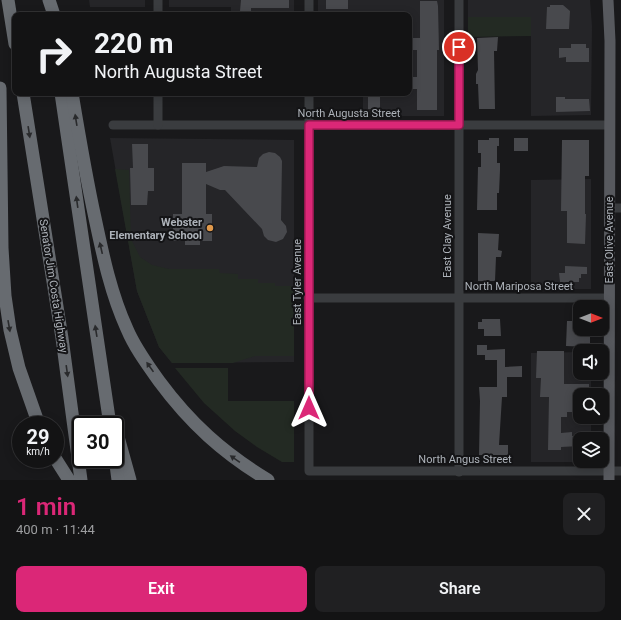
<!DOCTYPE html>
<meta charset="utf-8">
<style>
:root{--surface:#131314;--page:#202022;--text:#f1f3f6;--muted:#9d9ea0;--line:#323234;--accent:#db2777}
body{margin:0;font-family:Roboto,sans-serif;background:var(--page);color:var(--text);height:100vh;display:flex;flex-direction:column;font-size:15px;white-space:nowrap}
*{box-sizing:border-box;margin:0}
p{font-size:13px;color:var(--muted)}
.icon{flex:none;width:22px;height:22px;fill:none;stroke:currentColor;stroke-width:2;stroke-linecap:round;stroke-linejoin:round}
.map{position:relative;height:480px;overflow:hidden}
.details{display:flex;flex-direction:column;background:var(--surface);flex:1}
.details>*{flex:none}
.top-card{position:absolute;left:12px;top:12px;width:400px;height:84px;border-radius:8px;box-shadow:0 2px 10px #0003,0 0 0 1px var(--line);background:#131314;color:var(--text);overflow:hidden}
.needle{width:26px;rotate:90deg}
.fabs{position:absolute;left:573px;top:300px;display:grid;gap:8px}
.fabs a{display:grid;place-items:center;width:36px;height:36px;border-radius:8px;background:var(--surface);box-shadow:0 2px 10px #0003,0 0 0 1px var(--line);font-size:20px}
.speed{position:absolute;left:12px;top:416px;display:flex;gap:8px;font-size:20px;font-weight:700;text-align:center}
.speed>*{display:grid;place-content:center;width:52px;height:52px;border-radius:50%;background:var(--surface);box-shadow:0 2px 10px #0003,0 0 0 1px var(--line);line-height:1}
.speed small{font-size:10px;font-weight:400}
.speed .limit{border:2px solid #111;border-radius:6px;background:#fff;color:#111}
.pin{position:absolute;display:grid;place-items:center;width:34px;height:34px;color:#fff;margin:-17px;border:2px solid #fff;border-radius:50%;box-shadow:0 1px 4px #0007}
.me{position:absolute;width:44px;margin:-22px;rotate:0deg;stroke-linejoin:round;filter:drop-shadow(0 0 3px #0008)}
.turn{display:flex;align-items:center;gap:14px;height:84px;padding:0 16px;font-size:18px}
.turn .icon{width:52px;height:52px;stroke-width:2.5}
.turn b{display:block;font-size:28px;line-height:34px}
.round{display:grid;place-items:center;flex:none;width:42px;height:42px;border-radius:8px;background:var(--page)}
.overview{display:flex;align-items:center;justify-content:space-between;height:68px;padding:0 16px}
h1{font-size:24px;font-weight:600;line-height:30px;color:var(--accent)}
.cta{display:flex;gap:8px;margin-top:auto;padding:8px 16px}
.cta a{flex:1;height:46px;border-radius:8px;background:var(--accent);color:#fff;font-size:16px;font-weight:600;line-height:46px;text-align:center}
.cta a+a{background:var(--page);color:var(--text)}
.map>svg:first-child{display:block}
</style>
<div class="map">
<svg width="621" height="480" viewBox="0 0 621 480">
<rect width="100%" height="100%" fill="#19191b"/>
<g fill="#252528">
<polygon points="89,0 145,0 145,7 90,7"/>
<polygon points="169,0 294,0 294,15 231,15 231,7 169,7"/>
<polygon points="318,0 444,0 444,116 363,116 363,93 409,93 409,15 318,15"/>
<polygon points="468,0 590,0 592,26 591,115 531,116 531,17 468,17"/>
<polygon points="110,138 294,140 294,362 172,363 159,347 137,291"/>
<polygon points="591,179 591,289 531,289 531,180"/>
<polygon points="580,352 580,373 591,373 591,395 580,395 580,417 591,417 591,439 580,439 580,461 591,462 531,462 531,353"/>
</g>
<g fill="#232a23">
<polygon points="468,17 531,17 531,36 468,37"/>
<polygon points="115,169 129,170 131,239 140,257 152,265 169,269 219,269 220,273 238,274 238,279 258,279 258,283 275,283 275,286 294,286 294,356 255,356 233,363 172,363 159,347 137,291"/>
<polygon points="175,368 228,368 228,401 294,401 294,462 282,462 257,447 235,431 204,403"/>
</g>
<g fill="#48494d">
<polygon points="241,0 289,0 289,8 251,8 251,11 240,11"/>
<rect x="326" y="0" width="22" height="9"/>
<polygon points="420,1 437,1 438,6 439,50 437,50 437,110 417,110 417,89 412,89 411,77 417,77 417,50 412,50 412,38 420,38"/>
<polygon points="550,5 563,5 570,11 569,29 546,29 547,7 550,7"/>
<polygon points="498,37 497,51 494,51 495,109 479,109 478,84 476,84 476,74 478,70 477,38"/>
<polygon points="571,44 586,44 586,48 589,48 589,62 566,62 566,57 559,58 559,48 571,48"/>
<rect x="368" y="95" width="12" height="14"/>
<polygon points="556,97 565,97 565,99 589,99 590,111 556,112"/>
<polygon points="489,138 499,138 499,146 497,146 497,163 500,163 500,170 499,193 497,193 497,210 477,210 478,167 481,167 481,153 478,153 478,140 489,140"/>
<rect x="514" y="138" width="14" height="13"/>
<polygon points="562,140 589,140 589,176 585,176 585,214 586,214 585,244 567,243 567,211 561,211"/>
<polygon points="132,144 148,144 148,168 154,168 154,191 148,191 147,205 131,205 130,168 133,168"/>
<polygon points="269,152 275,153 280,157 282,161 281,220 286,226 287,232 283,239 276,242 268,240 264,236 262,229 225,190 220,190 206,184 206,214 212,214 212,241 200,241 200,245 185,245 185,241 173,241 173,214 182,214 182,163 206,163 206,172 224,166 257,167 259,158 263,154"/>
<polygon points="478,233 499,234 498,250 502,251 501,257 496,257 495,281 478,281"/>
<polygon points="565,266 587,267 587,274 581,274 581,278 579,278 579,282 560,282 559,273 565,273"/>
<polygon points="482,319 500,319 501,336 484,336 484,329 478,329 478,322 482,322"/>
<polygon points="567,321 580,321 580,329 590,329 590,347 566,346"/>
<polygon points="477,345 487,345 487,350 505,349 505,367 522,366 522,377 507,377 507,397 502,397 499,445 508,445 508,455 479,455 480,401 479,387 497,387 497,360 485,360 485,355 477,355"/>
<polygon points="537,351 564,351 564,384 589,384 589,394 576,394 576,398 573,398 573,412 567,412 567,417 561,417 561,433 572,432 572,436 580,436 580,446 561,447 561,450 548,450 549,397 540,397 541,378 536,378"/>
</g>
<g fill="none" stroke-linecap="round" stroke-linejoin="round">
<g stroke="#3a3c3f" stroke-width="9">
<polyline points="309,0 309,15"/>
<polyline points="459,0 459,472"/>
<polyline points="158,15 158,0"/>
<polyline points="309,93 309,471 621,471"/>
<polyline points="113,125 610,125"/>
<polyline points="158,125 158,93"/>
<polyline points="609,208 621,208"/>
<polyline points="308,298 609,298"/>
</g>
<polyline stroke="#57595e" stroke-width="11" points="608,0 610,41 609,480"/>
<g stroke="#676b70" stroke-width="13">
<polyline points="8,0 15,44"/>
<polyline points="49,0 54,15"/>
<polyline points="0,88 2,248 5,296 10,330 19,368 39,425"/>
<polyline points="23,93 62,338 81,480"/>
<polyline points="61,93 110,425"/>
<path d="M 72,93 C 79,135 86,177 95,218 C 103,256 111,294 127,329 C 135,348 147,364 159,381 C 190,423 223,453 268,480"/>
<polyline points="115,426 130,480"/>
<polyline points="115,457 118,480"/>
<polyline points="55,458 69,480"/>
</g>
</g>
<defs><path id="oneway-solid" d="M-6-.8H1V-3.2L6.5 0L1 3.2V.8H-6Z"/></defs>
<g fill="#292a2c">
<use href="#oneway-solid" transform="translate(76 120) rotate(-99)"/>
<use href="#oneway-solid" transform="translate(29 132) rotate(81)"/>
<use href="#oneway-solid" transform="translate(77 202) rotate(-98)"/>
<use href="#oneway-solid" transform="translate(101 248) rotate(-103)"/>
<use href="#oneway-solid" transform="translate(9 326) rotate(80)"/>
<use href="#oneway-solid" transform="translate(96 331) rotate(-99)"/>
<use href="#oneway-solid" transform="translate(150 367) rotate(-125)"/>
<use href="#oneway-solid" transform="translate(67 371) rotate(82)"/>
<use href="#oneway-solid" transform="translate(235 459) rotate(-145)"/>
</g>
<g fill="none" stroke-linecap="round" stroke-linejoin="round">
<defs>
<polyline id="route" points="309,408 309,125 459,125 459,47"/>
</defs>
<use href="#route" stroke="#8e194d" stroke-width="10"/>
<use href="#route" stroke="#db2777" stroke-width="7"/>
</g>
<circle fill="#e0994c" stroke="#141416" stroke-width="1.5" cx="210" cy="228" r="4"/>
<g text-anchor="middle" stroke-width="4" stroke-linejoin="round" paint-order="stroke">
<g font-size="11" fill="#adb2b9" stroke="#141416">
<text x="349" y="117">North Augusta Street</text>
<text transform="translate(447 236) rotate(-90)" y="4">East Clay Avenue</text>
<text transform="translate(609 240) rotate(-90)" y="4">East Olive Avenue</text>
<text transform="translate(297 282) rotate(-90)" y="4">East Tyler Avenue</text>
<text transform="translate(54 286) rotate(81)" y="4">Senator Jim Costa Highway</text>
<text x="519" y="290">North Mariposa Street</text>
<text x="465" y="463">North Angus Street</text>
</g>
<g font-size="11" font-weight="bold" fill="#adb2b9" stroke="#141416" text-anchor="end">
<text x="202" y="226">Webster<tspan x="202" dy="13">Elementary School</tspan></text>
</g>
</g>
</svg>
<div class="fabs">
<a><svg class="needle" viewBox="-14 -14 28 28"><path d="M0-13l5 13h-10z" fill="#e53935"/><path d="M0 13l5-13h-10z" fill="#9d9ea0"/></svg></a>
<a><svg class="icon" aria-label="sound" viewBox="0 0 24 24"><path d="M4 9h4l5-4v14l-5-4H4zM17 9q2 3 0 6"/></svg></a>
<a><svg class="icon" aria-label="search" viewBox="0 0 24 24"><circle cx="10" cy="10" r="6"/><path d="M15 15l6 6"/></svg></a>
<a><svg class="icon" aria-label="layers" viewBox="0 0 24 24"><path d="M12 4l9 5-9 5-9-5zM3 14l9 5 9-5"/></svg></a>
</div>
<div class="speed"><div>29<small>km/h</small></div><div class="limit">30</div></div>
<div class="pin" style="left:459px;top:47px;background:#d93025"><svg class="icon" aria-label="arrive" viewBox="0 0 24 24"><path d="M6 21V4h12l-3 4 3 4H6"/></svg></div>
<svg class="me" style="left:309px;top:408px" viewBox="-20 -20 40 40"><path d="M0-17L14 15 0 8-14 15z" fill="#db2777" stroke="#fff" stroke-width="4"/></svg>
<div class="top-card">
<div class="turn"><svg class="icon" aria-label="right" viewBox="0 0 24 24"><path d="M7 20v-9h11M14 6l5 5-5 5"/></svg><div><b>220 m</b>North Augusta Street</div></div>
</div>
</div>
<section class="details">
<div class="overview"><div><h1>1 min</h1><p>400 m · 11:44</p></div><a class="round"><svg class="icon" aria-label="close" viewBox="0 0 24 24"><path d="M6 6l12 12M18 6L6 18"/></svg></a></div>
<div class="cta"><a>Exit</a><a>Share</a></div>
</section>
